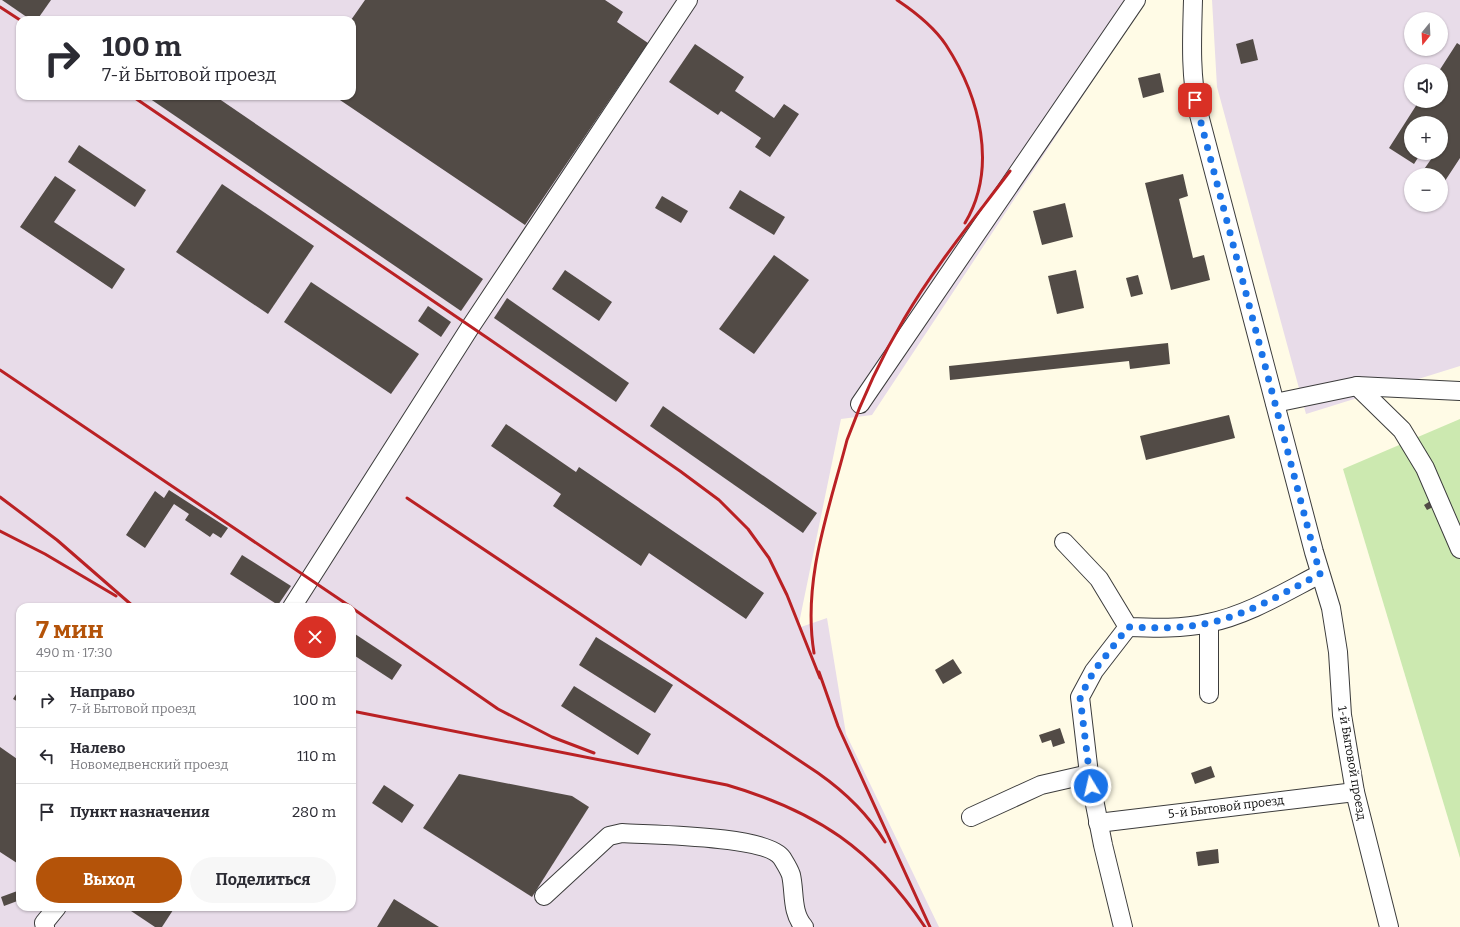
<!DOCTYPE html>
<html lang="ru">
<meta charset="utf-8">
<style>
:root{--surface:#fff;--page:#f7f7f7;--text:#2b2b33;--muted:#7c7c81;--line:#e1e1e2;--accent:#b45309}
body{margin:0;font-family:Bitter,serif;background:var(--page);color:var(--text);height:100vh;display:flex;flex-direction:column;font-size:15px;white-space:nowrap}
*{box-sizing:border-box;margin:0}
p{font-size:13px;color:var(--muted)}
.icon{flex:none;width:22px;height:22px;fill:none;stroke:currentColor;stroke-width:2;stroke-linecap:round;stroke-linejoin:round}
.map{position:relative;flex:1;overflow:hidden}
.sheet{position:absolute;left:16px;top:603px;width:340px;height:308px;display:flex;flex-direction:column;background:var(--surface);border-radius:12px;box-shadow:0 1px 3px #0004}
.sheet>*{flex:none}
.top-card{position:absolute;left:16px;top:16px;width:340px;height:84px;border-radius:12px;box-shadow:0 1px 3px #0004;background:#fff;color:var(--text);overflow:hidden}
.needle{width:26px;rotate:198deg}
.tools{position:absolute;left:1404px;top:12px;display:grid;gap:8px}
.tools a{display:grid;place-items:center;width:44px;height:44px;border-radius:50%;background:var(--surface);box-shadow:0 1px 3px #0004;font-size:20px}
.pin{position:absolute;display:grid;place-items:center;width:34px;height:34px;color:#fff;margin:-17px;border-radius:8px;box-shadow:0 2px 6px #0006}
.me{position:absolute;width:44px;margin:-22px;rotate:351deg;stroke-linejoin:round;filter:drop-shadow(0 0 3px #0008)}
.turn{display:flex;align-items:center;gap:14px;height:84px;padding:0 20px;font-size:18px}
.turn .icon{width:52px;height:52px;stroke-width:2.5}
.turn b{display:block;font-size:28px;line-height:34px}
.round{display:grid;place-items:center;flex:none;width:42px;height:42px;border-radius:21px;background:var(--page)}
.headline{display:flex;align-items:center;justify-content:space-between;height:68px;padding:0 20px}
h1{font-size:24px;font-weight:700;line-height:30px;color:var(--accent)}
.primary-button{display:flex;gap:8px;margin-top:auto;padding:8px 20px}
.primary-button a{flex:1;height:46px;border-radius:24px;background:var(--accent);color:#fff;font-size:16px;font-weight:700;line-height:46px;text-align:center}
.primary-button a+a{background:var(--page);color:var(--text)}
ul{padding:0;list-style:none}
li{display:flex;align-items:center;gap:12px;height:56px;padding:0 20px;border-top:1px solid var(--line)}
li div{flex:1}
li b{display:block;font-size:15px}
li em{font-style:normal}
.map>svg:first-child{display:block}
</style>
<div class="map">
<svg width="1460" height="927" viewBox="0 0 1460 927">
<rect width="100%" height="100%" fill="#fffbe6"/>
<g fill="#e8dce9" fill-rule="evenodd">
<path d="M 0,0 L 1146,0 L 872,415 L 841,419 L 798,628 L 827,618 L 846,734 L 939,927 L 0,927 ZM 20,20 L 352,20 L 352,96 L 20,96 ZM 20,607 L 352,607 L 352,907 L 20,907 Z"/>
<path d="M 1212,0 L 1460,0 L 1460,366 L 1306,414 L 1217,87 ZM 1411,19 L 1441,19 L 1441,49 L 1411,49 ZM 1411,71 L 1441,71 L 1441,101 L 1411,101 ZM 1411,123 L 1441,123 L 1441,153 L 1411,153 ZM 1411,175 L 1441,175 L 1441,205 L 1411,205 Z"/>
</g>
<polygon fill="#cce9b0" points="1460,419 1460,858 1343,469"/>
<g fill="#524b46">
<polygon points="2,0 51,0 37,20 31,20"/>
<polygon points="365,0 605,0 623,12 617,22 648,43 525,225 334,96 352,96 351,20"/>
<polygon points="1253,39 1258,60 1241,64 1236,44"/>
<polygon points="1457,43 1460,45 1460,158 1441,187 1441,175 1420,175 1434,155 1431,153 1441,153 1441,123 1411,123 1411,153 1421,153 1414,164 1389,148 1419,101 1441,101 1441,71 1439,71"/>
<polygon points="695,44 744,77 735,91 774,118 784,104 799,114 770,157 755,147 761,138 721,111 718,115 669,82"/>
<polygon points="1160,73 1164,92 1143,98 1138,78"/>
<polygon points="146,96 215,96 483,279 461,311"/>
<polygon points="79,145 146,190 135,207 68,162"/>
<polygon points="1183,174 1188,196 1179,199 1193,258 1204,255 1210,280 1171,290 1145,183"/>
<polygon points="55,176 76,190 54,222 125,269 112,289 20,227"/>
<polygon points="222,184 314,246 268,314 176,252"/>
<polygon points="740,190 785,217 774,235 729,208"/>
<polygon points="662,196 688,211 681,223 655,208"/>
<polygon points="1065,203 1073,237 1042,245 1033,211"/>
<polygon points="774,255 809,280 754,354 719,329"/>
<polygon points="565,270 612,302 599,321 552,289"/>
<polygon points="1076,270 1084,308 1057,314 1048,276"/>
<polygon points="1138,275 1143,294 1131,297 1126,278"/>
<polygon points="311,282 419,354 391,394 284,322"/>
<polygon points="507,298 629,383 616,402 494,318"/>
<polygon points="428,306 451,322 441,337 418,321"/>
<polygon points="1168,343 1170,364 1130,369 1129,361 950,380 949,366"/>
<polygon points="663,406 817,513 803,533 650,426"/>
<polygon points="1229,415 1235,438 1146,460 1140,436"/>
<polygon points="506,424 576,472 579,467 764,593 746,619 649,553 641,566 553,506 561,494 491,446"/>
<polygon points="169,490 228,528 221,538 213,533 210,537 185,520 189,514 174,504 145,548 126,535 155,491 164,498"/>
<polygon points="1432,500 1435,506 1427,510 1424,505"/>
<polygon points="242,555 291,586 278,605 230,574"/>
<polygon points="352,632 402,665 392,680 352,654"/>
<polygon points="596,637 673,685 655,713 579,665"/>
<polygon points="953,659 962,673 943,684 935,670"/>
<polygon points="574,686 651,734 638,755 561,706"/>
<polygon points="20,688 20,703 13,699"/>
<polygon points="1060,728 1065,743 1053,747 1051,740 1042,743 1039,735"/>
<polygon points="0,747 20,761 20,865 0,852"/>
<polygon points="1211,766 1215,777 1195,784 1191,773"/>
<polygon points="459,774 572,796 589,807 532,897 423,828"/>
<polygon points="384,785 414,805 402,823 372,803"/>
<polygon points="1218,849 1219,863 1198,866 1196,852"/>
<polygon points="20,890 20,900 4,906 1,897"/>
<polygon points="394,899 439,927 377,927"/>
<polygon points="125,907 175,907 162,927 155,927"/>
</g>
<g fill="none" stroke-linecap="round" stroke-linejoin="round">
<defs>
<g id="minor">
<path d="M 1193,0 C 1192,37 1190,74 1198,111 L 1314,552 L 1331,608 L 1338,652 L 1342,715 L 1355,792 L 1389,927"/>
<polyline points="1357,386 1402,430 1425,468 1460,549"/>
<polyline points="1275,403 1357,386 1460,391"/>
<polyline points="860,404 1136,0"/>
<path d="M 1064,542 L 1099,579 L 1128,627 C 1155,628 1182,629 1208,623 C 1248,615 1285,592 1320,574"/>
<polyline points="292,607 471,326 688,0"/>
<polyline points="1209,623 1209,694"/>
<polyline points="971,817 1041,785 1089,774"/>
<polyline points="1098,823 1355,792"/>
<path d="M 544,896 L 609,836 L 622,833 C 651,835 767,835 782,858 C 785,863 789,869 791,875 C 795,892 791,912 804,927"/>
<polyline points="45,927 44,923 57,907"/>
<polyline points="1123,927 1103,845 1089,774 1080,697 1094,671 1128,627"/>
</g>
</defs>
<use href="#minor" stroke="#3c3c3c" stroke-width="20"/>
<use href="#minor" stroke="#fff" stroke-width="18"/>
<g stroke="#ba2124" stroke-width="3">
<path d="M 897,0 C 915,12 934,27 946,45 C 980,97 998,168 965,223"/>
<polyline points="0,7 20,20"/>
<polyline points="132,96 489,339 680,471 719,500 748,529 769,558 787,595 820,678"/>
<polyline points="0,370 351,607"/>
<polyline points="0,497 57,540 134,607"/>
<path d="M 407,498 L 818,773 C 845,792 868,814 885,842"/>
<polyline points="0,531 45,554 116,596"/>
<polyline points="352,608 498,709 552,737 594,753"/>
<path d="M 814,653 C 802,580 829,510 847,440 C 862,399 882,356 904,319 C 935,266 974,219 1010,171"/>
<polyline points="819,672 838,726 930,927"/>
<path d="M 352,711 L 727,785 C 816,811 873,849 925,927"/>
</g>
</g>
<g fill="none" stroke-linecap="round" stroke-linejoin="round">
<path stroke="#1a73e8" stroke-width="7" stroke-dasharray="0 12.6" d="M 1091,786 L 1080,697 L 1094,671 L 1128,627 C 1155,628 1182,629 1208,623 C 1248,615 1285,592 1320,574 L 1195,100"/>
</g>
<g text-anchor="middle" stroke-width="4" stroke-linejoin="round" paint-order="stroke">
<g font-size="12" fill="#090909" stroke="#fff">
<text transform="translate(1352 763) rotate(80)" y="4">1-й Бытовой проезд</text>
<text transform="translate(1226 807) rotate(-7)" y="4">5-й Бытовой проезд</text>
</g>
</g>
</svg>
<div class="tools">
<a><svg class="needle" viewBox="-14 -14 28 28"><path d="M0-13l5 13h-10z" fill="#e53935"/><path d="M0 13l5-13h-10z" fill="#7c7c81"/></svg></a>
<a><svg class="icon" aria-label="sound" viewBox="0 0 24 24"><path d="M4 9h4l5-4v14l-5-4H4zM17 9q2 3 0 6"/></svg></a>
<a>+</a>
<a>−</a>
</div>
<div class="pin" style="left:1195px;top:100px;background:#d93025"><svg class="icon" aria-label="arrive" viewBox="0 0 24 24"><path d="M6 21V4h12l-3 4 3 4H6"/></svg></div>
<svg class="me" style="left:1091px;top:786px" viewBox="-20 -20 40 40"><circle r="17" fill="#1a73e8" stroke="#fff" stroke-width="3"/><path d="M0-11L8 9 0 5-8 9z" fill="#fff"/></svg>
<div class="top-card">
<div class="turn"><svg class="icon" aria-label="right" viewBox="0 0 24 24"><path d="M7 20v-9h11M14 6l5 5-5 5"/></svg><div><b>100 m</b>7-й Бытовой проезд</div></div>
</div>
<section class="sheet">
<div class="headline"><div><h1>7 мин</h1><p>490 m · 17:30</p></div><a class="round" style="background:#d93025;color:#fff"><svg class="icon" aria-label="close" viewBox="0 0 24 24"><path d="M6 6l12 12M18 6L6 18"/></svg></a></div>
<ul>
<li><svg class="icon" aria-label="right" viewBox="0 0 24 24"><path d="M7 20v-9h11M14 6l5 5-5 5"/></svg><div><b>Направо</b><p>7-й Бытовой проезд</p></div><em>100 m</em></li>
<li><svg class="icon" aria-label="left" viewBox="0 0 24 24"><path d="M17 20v-9H6M10 6l-5 5 5 5"/></svg><div><b>Налево</b><p>Новомедвенский проезд</p></div><em>110 m</em></li>
<li><svg class="icon" aria-label="arrive" viewBox="0 0 24 24"><path d="M6 21V4h12l-3 4 3 4H6"/></svg><div><b>Пункт назначения</b></div><em>280 m</em></li>
</ul>
<div class="primary-button"><a>Выход</a><a>Поделиться</a></div>
</section>
</div>
